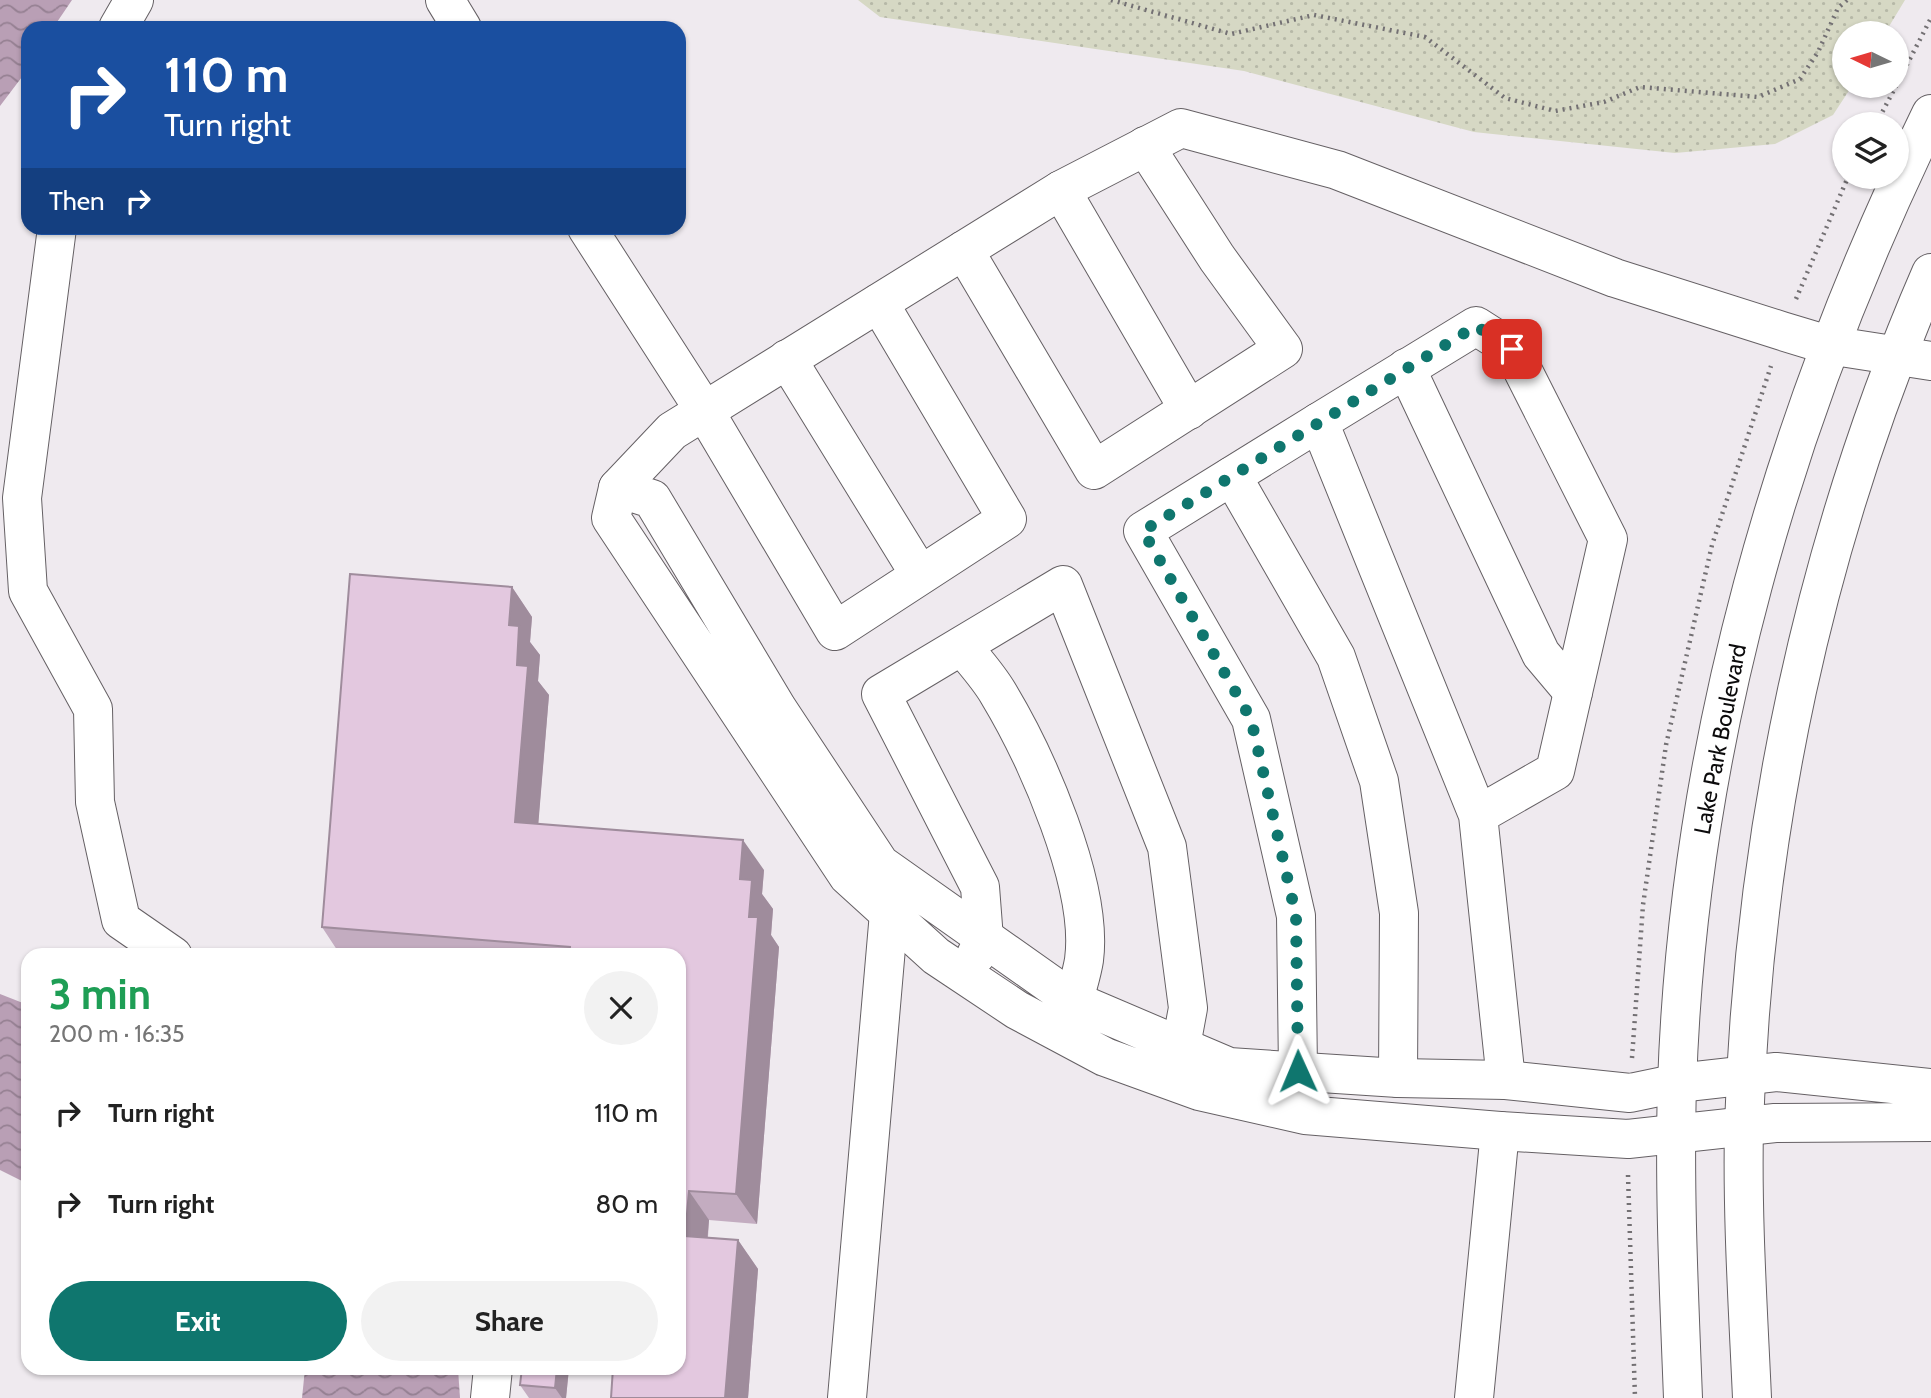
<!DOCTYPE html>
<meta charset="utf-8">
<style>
:root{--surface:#fff;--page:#f2f2f2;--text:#222;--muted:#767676;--accent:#0f766e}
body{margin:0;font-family:Cabin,sans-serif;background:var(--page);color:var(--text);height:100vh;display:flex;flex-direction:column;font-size:26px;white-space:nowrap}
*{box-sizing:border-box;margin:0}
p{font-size:23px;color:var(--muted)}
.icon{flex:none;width:38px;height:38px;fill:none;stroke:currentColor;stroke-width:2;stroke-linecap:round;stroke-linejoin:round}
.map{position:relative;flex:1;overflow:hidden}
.details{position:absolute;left:21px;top:948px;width:665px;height:427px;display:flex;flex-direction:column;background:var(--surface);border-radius:21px;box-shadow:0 2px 5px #0004}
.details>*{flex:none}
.banner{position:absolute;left:21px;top:21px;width:665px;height:214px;border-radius:21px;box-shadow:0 2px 5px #0004;background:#1a4fa0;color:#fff;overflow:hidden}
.needle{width:46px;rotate:275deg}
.tools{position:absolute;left:1832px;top:21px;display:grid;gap:14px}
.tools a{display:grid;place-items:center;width:77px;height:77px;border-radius:50%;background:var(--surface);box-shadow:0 2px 5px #0004;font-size:35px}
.pin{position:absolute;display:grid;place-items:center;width:60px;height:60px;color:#fff;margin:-30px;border-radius:14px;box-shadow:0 4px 10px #0006}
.me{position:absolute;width:77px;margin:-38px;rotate:359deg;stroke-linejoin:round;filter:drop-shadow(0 0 5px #0008)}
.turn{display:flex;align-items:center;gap:24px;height:147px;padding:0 28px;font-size:32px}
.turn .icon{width:91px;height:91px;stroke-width:2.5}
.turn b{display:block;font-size:49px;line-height:60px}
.then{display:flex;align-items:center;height:66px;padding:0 28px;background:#0003;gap:14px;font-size:26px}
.round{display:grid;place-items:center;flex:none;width:74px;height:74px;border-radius:37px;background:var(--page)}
.headline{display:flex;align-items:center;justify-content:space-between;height:119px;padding:0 28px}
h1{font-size:42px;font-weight:800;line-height:52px;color:#1e9e55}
.action{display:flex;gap:14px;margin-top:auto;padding:14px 28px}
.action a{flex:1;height:80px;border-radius:42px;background:var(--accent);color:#fff;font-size:28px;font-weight:800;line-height:80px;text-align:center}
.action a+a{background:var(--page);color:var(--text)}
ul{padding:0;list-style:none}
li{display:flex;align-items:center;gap:21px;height:91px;padding:0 28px}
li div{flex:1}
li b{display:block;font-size:26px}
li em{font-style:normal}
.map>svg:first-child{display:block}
</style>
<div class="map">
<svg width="1931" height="1398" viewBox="0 0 1931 1398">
<defs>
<pattern id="grass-dots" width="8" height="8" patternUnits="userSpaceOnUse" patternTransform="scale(1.75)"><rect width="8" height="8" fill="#d6d8c4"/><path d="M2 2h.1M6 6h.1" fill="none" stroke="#b6b8a7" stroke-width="1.8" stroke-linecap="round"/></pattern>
<pattern id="water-waves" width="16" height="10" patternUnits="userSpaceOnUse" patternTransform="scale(1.75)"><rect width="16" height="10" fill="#b99fb5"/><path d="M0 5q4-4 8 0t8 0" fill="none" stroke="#958092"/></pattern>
</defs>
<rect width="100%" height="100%" fill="#efeaef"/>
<polygon fill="url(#grass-dots)" points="858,0 1905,0 1885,33 1844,33 1844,86 1852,86 1833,115 1775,144 1675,153 1474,132 1244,71 880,17"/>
<g fill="url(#water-waves)">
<polygon points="0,0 72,0 53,28 28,28 28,69 0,106"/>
<polygon points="0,994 28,1005 28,1184 0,1170"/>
<polygon points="458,1369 460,1398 302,1398 305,1369"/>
</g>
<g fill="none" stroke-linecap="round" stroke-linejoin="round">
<defs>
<g id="minor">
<polyline points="445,0 462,28"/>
<polyline points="118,28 134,0"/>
<polyline points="1061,190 1189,410"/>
<polyline points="57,228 22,498 28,591 93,709 95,802 121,920 173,956"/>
<polyline points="587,228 704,410 835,631 1007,519 879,303"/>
<polyline points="964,250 1094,470 1283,349 1217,258 1145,146"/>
<polyline points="787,359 920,575"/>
<polyline points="1406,368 1541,654 1573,692"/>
<polyline points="1232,476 1336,657 1379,781 1399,913 1398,1078"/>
<polyline points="618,488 672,431 1061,190 1181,128 1337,170 1615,278 1782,331 1828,345 1931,361"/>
<path d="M 962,646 C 974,661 988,676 998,693 C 1036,756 1094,885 1084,960 C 1082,973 1077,988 1074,1001"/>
<polyline points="1478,815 1555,771 1608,539 1512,349 1476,326 1319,422 1478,815 1506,1080"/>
<polyline points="976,955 984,939 980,887 881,694 1063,585 1167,847 1188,1008 1181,1046 1171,1069"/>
<polyline points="1931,1088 1776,1072 1678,1083 1630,1093 1506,1080 1398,1078 1229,1067 1074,1001 880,864 777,708 652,499 618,488 611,518 848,876 936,956 1017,1010 1105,1057 1199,1091 1305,1115 1500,1131 1628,1139 1775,1123 1931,1122"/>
<polyline points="1292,1096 1298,1071 1296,916 1251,719 1143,531 1319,422"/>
<polyline points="490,1398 493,1368"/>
<polyline points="847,1398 889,913 901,900"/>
<polyline points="1474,1398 1500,1131"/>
<path d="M 1683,1398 C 1679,1294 1674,1190 1677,1085 C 1688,746 1783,417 1931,114"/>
<path d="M 1752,1398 C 1748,1308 1742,1217 1744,1126 C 1753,833 1814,542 1931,273"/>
</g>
</defs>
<use href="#minor" stroke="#656064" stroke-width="40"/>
<g stroke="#737073" stroke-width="4.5" stroke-dasharray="2 5" stroke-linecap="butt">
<polyline points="1111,0 1231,34 1314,15 1425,37 1505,98 1555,111 1604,102 1640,87 1758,97 1800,79 1818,52 1838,8 1847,0"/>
<polyline points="1897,84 1931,18"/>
<polyline points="1876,124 1896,86"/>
<polyline points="1796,299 1848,177"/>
<polyline points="1632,1058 1643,905 1666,745 1712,545 1771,366"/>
<polyline points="1628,1175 1635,1398"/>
</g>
<use href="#minor" stroke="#fff" stroke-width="38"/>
</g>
<g fill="#c3acc0">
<polygon points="512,587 532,617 530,642 540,655 538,681 549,695 538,824 764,870 762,894 773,909 771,935 779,947 757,1224 709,1220 708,1237 738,1240 758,1269 748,1398 611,1398 679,956 341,956 322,927"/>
<polygon points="569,1368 566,1398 529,1398 520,1385"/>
</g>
<g fill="#9f8c9c">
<polygon points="512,587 532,617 530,642 540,655 538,681 549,695 536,852 515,822 509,625"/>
<polygon points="743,840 764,870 762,894 773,909 771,935 779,947 757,1224 736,1194 749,917 740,879"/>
<polygon points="689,1191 709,1220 705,1265 685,1236"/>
<polygon points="738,1240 758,1269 748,1398 725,1398"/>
<polygon points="557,1368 569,1368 566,1398 562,1398 555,1388"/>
</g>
<g fill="#e3c8df" stroke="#9f8c9c" stroke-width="2">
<polygon points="350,574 512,587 509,625 519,626 517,665 528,666 515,822 743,840 740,879 752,880 749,917 758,917 736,1194 689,1191 685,1236 738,1240 725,1398 611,1398 613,1368 679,1368 679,956 569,956 570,947 322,927"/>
<polygon points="522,1368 557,1368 555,1388 520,1385"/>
</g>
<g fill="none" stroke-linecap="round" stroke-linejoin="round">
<polyline stroke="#0f766e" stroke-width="12" stroke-dasharray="0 21.6" points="1298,1071 1296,916 1251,719 1143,531 1476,326 1512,349"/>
</g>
<g text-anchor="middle" stroke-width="7" stroke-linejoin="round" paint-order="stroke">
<g font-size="23" fill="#0c0b0c" stroke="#fff">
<text transform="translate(1720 739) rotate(-79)" y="8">Lake Park Boulevard</text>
</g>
</g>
</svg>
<div class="tools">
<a><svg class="needle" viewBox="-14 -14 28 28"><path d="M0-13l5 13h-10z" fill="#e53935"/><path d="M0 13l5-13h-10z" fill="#767676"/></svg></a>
<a><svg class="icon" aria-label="layers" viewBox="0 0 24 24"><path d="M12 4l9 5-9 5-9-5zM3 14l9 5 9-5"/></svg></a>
</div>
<div class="pin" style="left:1512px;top:349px;background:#d93025"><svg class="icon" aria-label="arrive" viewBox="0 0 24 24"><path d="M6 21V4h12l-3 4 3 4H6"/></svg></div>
<svg class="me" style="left:1298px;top:1071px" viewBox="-20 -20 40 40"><path d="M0-17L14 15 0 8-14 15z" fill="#0f766e" stroke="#fff" stroke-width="4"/></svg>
<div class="banner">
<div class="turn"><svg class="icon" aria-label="right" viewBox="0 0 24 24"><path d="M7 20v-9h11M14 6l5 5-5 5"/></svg><div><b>110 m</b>Turn right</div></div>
<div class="then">Then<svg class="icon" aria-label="right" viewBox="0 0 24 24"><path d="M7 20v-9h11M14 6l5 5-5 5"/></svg></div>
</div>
<section class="details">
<div class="headline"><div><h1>3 min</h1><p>200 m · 16:35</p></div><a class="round"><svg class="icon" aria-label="close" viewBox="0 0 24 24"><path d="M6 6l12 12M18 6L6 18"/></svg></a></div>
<ul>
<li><svg class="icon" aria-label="right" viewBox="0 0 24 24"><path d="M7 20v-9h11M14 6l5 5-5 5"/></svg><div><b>Turn right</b></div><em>110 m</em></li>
<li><svg class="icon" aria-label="right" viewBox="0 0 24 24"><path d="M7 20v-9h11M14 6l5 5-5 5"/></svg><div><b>Turn right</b></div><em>80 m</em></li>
</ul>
<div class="action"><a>Exit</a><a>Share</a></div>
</section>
</div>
